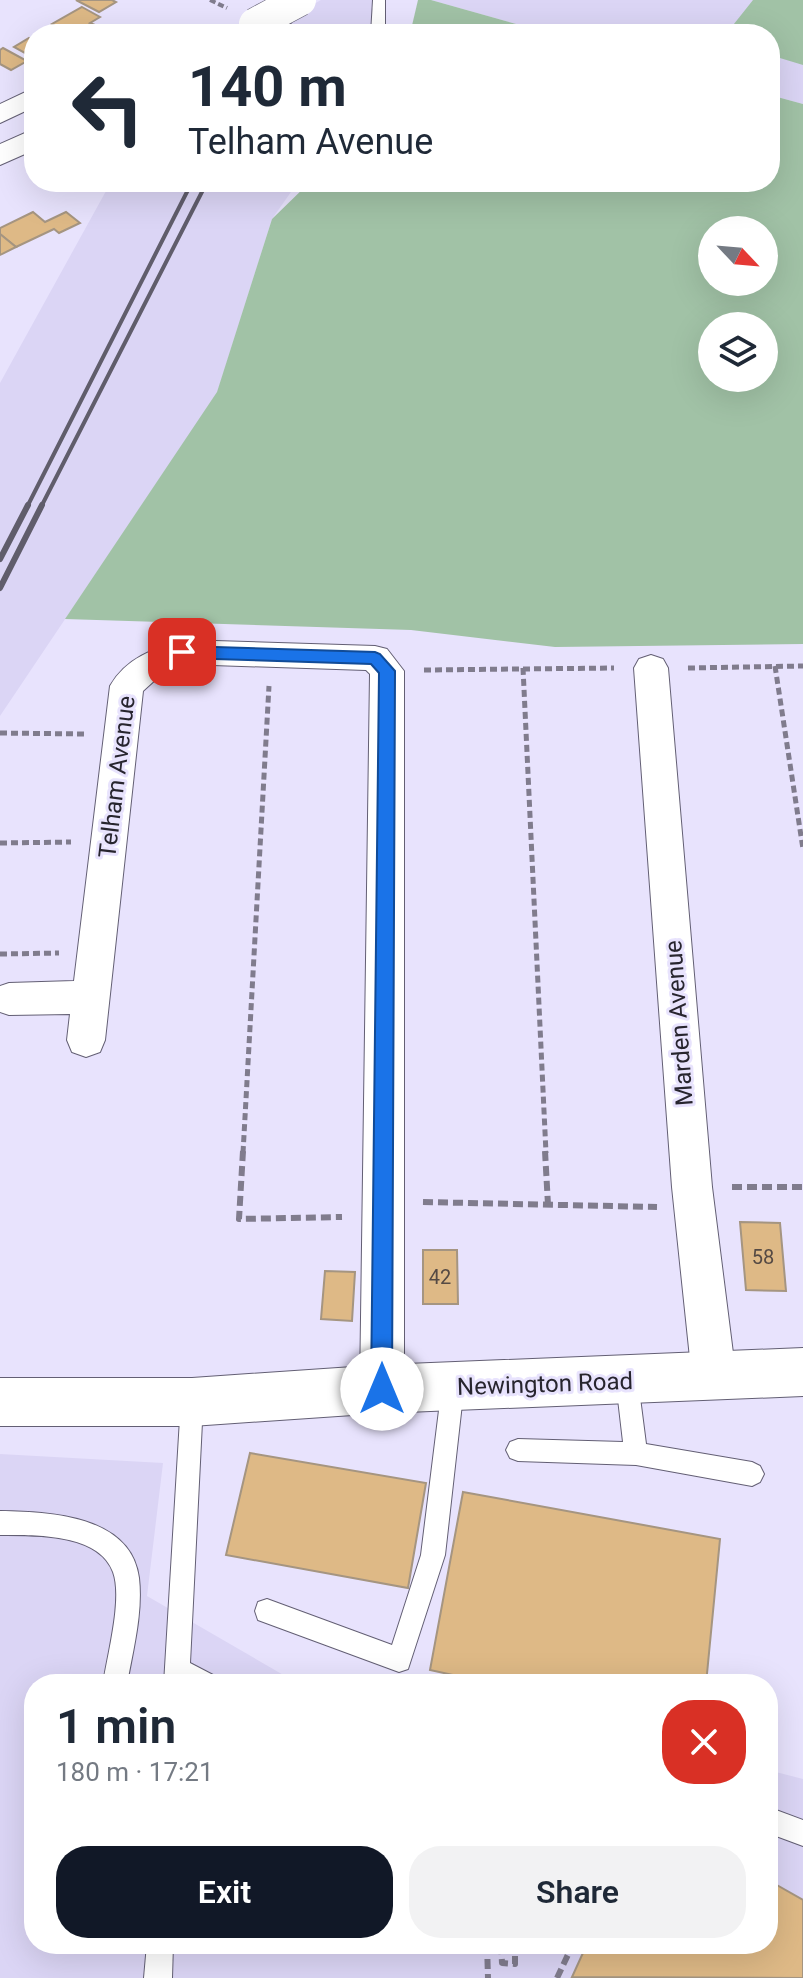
<!DOCTYPE html>
<meta charset="utf-8">
<style>
:root{--surface:#fff;--page:#f2f2f3;--text:#1f2937;--muted:#747a83;--accent:#111827}
body{margin:0;font-family:Roboto,sans-serif;background:var(--page);color:var(--text);height:100vh;display:flex;flex-direction:column;font-size:30px;white-space:nowrap}
*{box-sizing:border-box;margin:0}
p{font-size:26px;color:var(--muted)}
.icon{flex:none;width:44px;height:44px;fill:none;stroke:currentColor;stroke-width:2;stroke-linecap:round;stroke-linejoin:round}
.map{position:relative;flex:1;overflow:hidden}
.side{position:absolute;left:24px;top:1674px;width:754px;height:280px;display:flex;flex-direction:column;background:var(--surface);border-radius:32px;box-shadow:0 8px 32px #0002}
.side>*{flex:none}
.guide{position:absolute;left:24px;top:24px;width:756px;height:168px;border-radius:32px;box-shadow:0 8px 32px #0002;background:#fff;color:var(--text);overflow:hidden}
.needle{width:52px;rotate:116deg}
.buttons{position:absolute;left:698px;top:216px;display:grid;gap:16px}
.buttons a{display:grid;place-items:center;width:80px;height:80px;border-radius:50%;background:var(--surface);box-shadow:0 8px 32px #0002;font-size:40px}
.pin{position:absolute;display:grid;place-items:center;width:68px;height:68px;color:#fff;margin:-34px;border-radius:16px;box-shadow:0 4px 12px #0006}
.me{position:absolute;width:88px;margin:-44px;rotate:0deg;stroke-linejoin:round;filter:drop-shadow(0 0 6px #0008)}
.turn{display:flex;align-items:center;gap:28px;height:168px;padding:0 32px;font-size:36px}
.turn .icon{width:104px;height:104px;stroke-width:2.5}
.turn b{display:block;font-size:56px;line-height:68px}
.round{display:grid;place-items:center;flex:none;width:84px;height:84px;border-radius:32px;background:var(--page)}
.summary{display:flex;align-items:center;justify-content:space-between;height:136px;padding:0 32px}
h1{font-size:48px;font-weight:600;line-height:60px}
.action{display:flex;gap:16px;margin-top:auto;padding:16px 32px}
.action a{flex:1;height:92px;border-radius:32px;background:var(--accent);color:#fff;font-size:32px;font-weight:600;line-height:92px;text-align:center}
.action a+a{background:var(--page);color:var(--text)}
.map>svg:first-child{display:block}
</style>
<div class="map">
<svg width="803" height="1978" viewBox="0 0 803 1978">
<rect width="100%" height="100%" fill="#e8e3fd"/>
<g fill="#dbd5f5">
<polygon points="321,0 376,0 374,34 259,34"/>
<polygon points="431,0 803,0 803,104 770,95 770,34 552,34"/>
<polygon points="111,182 298,182 272,219 217,393 0,716 0,383"/>
<polygon points="0,1454 163,1463 147,1596 299,1684 34,1684 34,1944 768,1944 768,1770 803,1779 803,1978 0,1978"/>
</g>
<g fill="#a1c2a6" fill-rule="evenodd">
<polygon points="418,0 431,0 552,34 410,34"/>
<polygon points="753,0 803,0 803,65 770,55 770,34 726,34"/>
<path d="M 770,95 L 803,104 L 803,644 L 555,647 L 411,630 L 65,619 L 217,392 L 272,219 L 310,182 L 770,182 ZM 712,230 L 764,230 L 764,282 L 712,282 ZM 712,326 L 764,326 L 764,378 L 712,378 Z"/>
</g>
<g fill="#deb986" stroke="#a59581" stroke-width="2">
<polygon points="76,0 112,0 116,2 99,12"/>
<polygon points="82,7 100,17 90,23 95,25 82,33 71,34 52,24"/>
<polygon points="29,38 34,41 34,58 14,47"/>
<polygon points="3,48 27,61 11,70 0,64 0,50"/>
<polygon points="33,212 45,222 66,212 80,223 59,233 54,229 16,247 0,234 0,228"/>
<polygon points="0,234 16,247 0,255"/>
<polygon points="740,1222 780,1223 786,1291 746,1290"/>
<polygon points="423,1250 457,1250 458,1304 423,1304"/>
<polygon points="325,1271 355,1272 352,1321 321,1319"/>
<polygon points="250,1453 426,1483 408,1588 226,1555"/>
<polygon points="463,1492 720,1539 706,1684 494,1684 430,1670"/>
<polygon points="768,1880 803,1900 803,1978 572,1977 587,1944 768,1944"/>
</g>
<g fill="none" stroke-linecap="round" stroke-linejoin="round">
<defs>
<g id="service">
<polygon points="373,0 385,0 385,34 371,34"/>
<polygon points="302,182 316,182 316,184 309,188"/>
<polygon points="627,1371 635,1374 638,1382 646,1444 752,1462 760,1466 764,1474 760,1482 752,1486 636,1465 518,1461 510,1458 506,1450 510,1442 518,1439 623,1442 616,1382 619,1374"/>
<polygon points="453,1375 461,1378 464,1386 445,1555 408,1669 399,1672 258,1620 255,1611 258,1602 267,1599 392,1645 421,1555 442,1386 445,1378"/>
<polygon points="192,1391 200,1394 203,1402 190,1663 213,1675 216,1684 164,1684 181,1402 184,1394"/>
<path d="M 0,1511 C 49,1512 131,1515 139,1578 C 143,1613 133,1650 127,1684 L 103,1684 C 107,1656 123,1599 113,1572 C 99,1533 34,1535 0,1535 Z"/>
<polygon points="768,1807 803,1820 803,1846 768,1833"/>
<polygon points="147,1944 173,1944 172,1978 144,1978"/>
</g>
<g id="minor">
<polygon points="34,88 34,107 0,123 0,104"/>
<path d="M 182,640 L 375,646 L 387,649 L 404,671 L 404,1389 L 397,1404 L 382,1410 L 367,1404 L 360,1389 L 370,674 L 366,670 L 183,664 L 165,671 L 143,691 L 105,1040 L 100,1052 L 86,1057 L 72,1052 L 67,1040 L 70,1014 L 9,1015 L 0,1012 L 0,986 L 9,983 L 74,981 L 110,686 C 126,658 153,649 182,640 Z"/>
<polygon points="651,655 663,659 668,668 712,1187 736,1377 729,1392 714,1398 699,1392 692,1377 672,1187 634,668 639,659"/>
</g>
<g id="secondary">
<polygon points="34,129 34,150 0,165 0,144"/>
<polygon points="803,1348 803,1396 382,1413 192,1426 0,1426 0,1378 192,1378 382,1365"/>
</g>
</defs>
<use href="#service" stroke="#635f74" stroke-width="2"/>
<use href="#minor" stroke="#635f74" stroke-width="2"/>
<use href="#secondary" stroke="#635f74" stroke-width="2"/>
<polyline stroke="#807c8d" stroke-width="4" stroke-dasharray="6 3" stroke-linecap="butt" points="210,0 227,8"/>
<g stroke="#807c8d" stroke-width="5" stroke-dasharray="7 4" stroke-linecap="butt">
<polyline points="775,666 803,849"/>
<polyline points="523,668 546,1153"/>
<polyline points="688,668 803,666"/>
<polyline points="424,670 614,668"/>
<polyline points="0,733 84,734"/>
<polyline points="0,843 71,842"/>
<polyline points="0,954 59,953"/>
<polyline points="243,1153 269,686"/>
</g>
<g stroke="#807c8d" stroke-width="6" stroke-dasharray="10 5" stroke-linecap="butt">
<polyline points="243,1151 239,1219 342,1217"/>
<polyline points="545,1151 548,1205"/>
<polyline points="732,1187 803,1187"/>
<polyline points="423,1202 657,1207"/>
<polyline points="487,1944 488,1978"/>
<polyline points="501,1944 502,1963 515,1964 515,1944"/>
<polyline points="557,1978 573,1944"/>
</g>
<use href="#service" fill="#fff" fill-rule="evenodd"/>
<use href="#minor" fill="#fff" fill-rule="evenodd"/>
<use href="#secondary" fill="#fff" fill-rule="evenodd"/>
<g stroke="#605d6b" stroke-width="4">
<polyline points="270,34 288,0"/>
<polyline points="284,34 301,0"/>
<polyline points="27,507 192,182"/>
<polyline points="41,507 207,182"/>
</g>
<g stroke="#605d6b" stroke-width="6">
<polyline points="0,559 28,505"/>
<polyline points="0,588 42,505"/>
</g>
<defs>
<polyline id="secondary-bridge" points="255,24 300,0"/>
</defs>
<use href="#secondary-bridge" stroke="#635f74" stroke-width="33" stroke-linecap="butt"/>
<use href="#secondary-bridge" stroke="#fff" stroke-width="32"/>
</g>
<polygon fill="#1a73e8" stroke="#114b97" stroke-width="2" points="182,646 375,652 380,654 395,671 392,1389 389,1396 382,1399 374,1396 371,1389 379,673 371,664 182,658 174,652"/>
<g text-anchor="middle" stroke-width="6" stroke-linejoin="round" paint-order="stroke">
<g font-size="20" fill="#554a44">
<text x="763" y="1264">58</text>
<text x="440" y="1284">42</text>
</g>
<g font-size="24" fill="#27252e" stroke="#e8e3fd">
<text transform="translate(117 777) rotate(-83)" y="8">Telham Avenue</text>
<text transform="translate(679 1023) rotate(-94)" y="8">Marden Avenue</text>
<text transform="translate(545 1384) rotate(-2)" y="8">Newington Road</text>
</g>
</g>
</svg>
<div class="buttons">
<a><svg class="needle" viewBox="-14 -14 28 28"><path d="M0-13l5 13h-10z" fill="#e53935"/><path d="M0 13l5-13h-10z" fill="#747a83"/></svg></a>
<a><svg class="icon" aria-label="layers" viewBox="0 0 24 24"><path d="M12 4l9 5-9 5-9-5zM3 14l9 5 9-5"/></svg></a>
</div>
<div class="pin" style="left:182px;top:652px;background:#d93025"><svg class="icon" aria-label="arrive" viewBox="0 0 24 24"><path d="M6 21V4h12l-3 4 3 4H6"/></svg></div>
<svg class="me" style="left:382px;top:1389px" viewBox="-20 -20 40 40"><circle r="19" fill="#fff"/><path d="M0-13L10 11 0 6-10 11z" fill="#1a73e8"/></svg>
<div class="guide">
<div class="turn"><svg class="icon" aria-label="left" viewBox="0 0 24 24"><path d="M17 20v-9H6M10 6l-5 5 5 5"/></svg><div><b>140 m</b>Telham Avenue</div></div>
</div>
<section class="side">
<div class="summary"><div><h1>1 min</h1><p>180 m · 17:21</p></div><a class="round" style="background:#d93025;color:#fff"><svg class="icon" aria-label="close" viewBox="0 0 24 24"><path d="M6 6l12 12M18 6L6 18"/></svg></a></div>
<div class="action"><a>Exit</a><a>Share</a></div>
</section>
</div>
